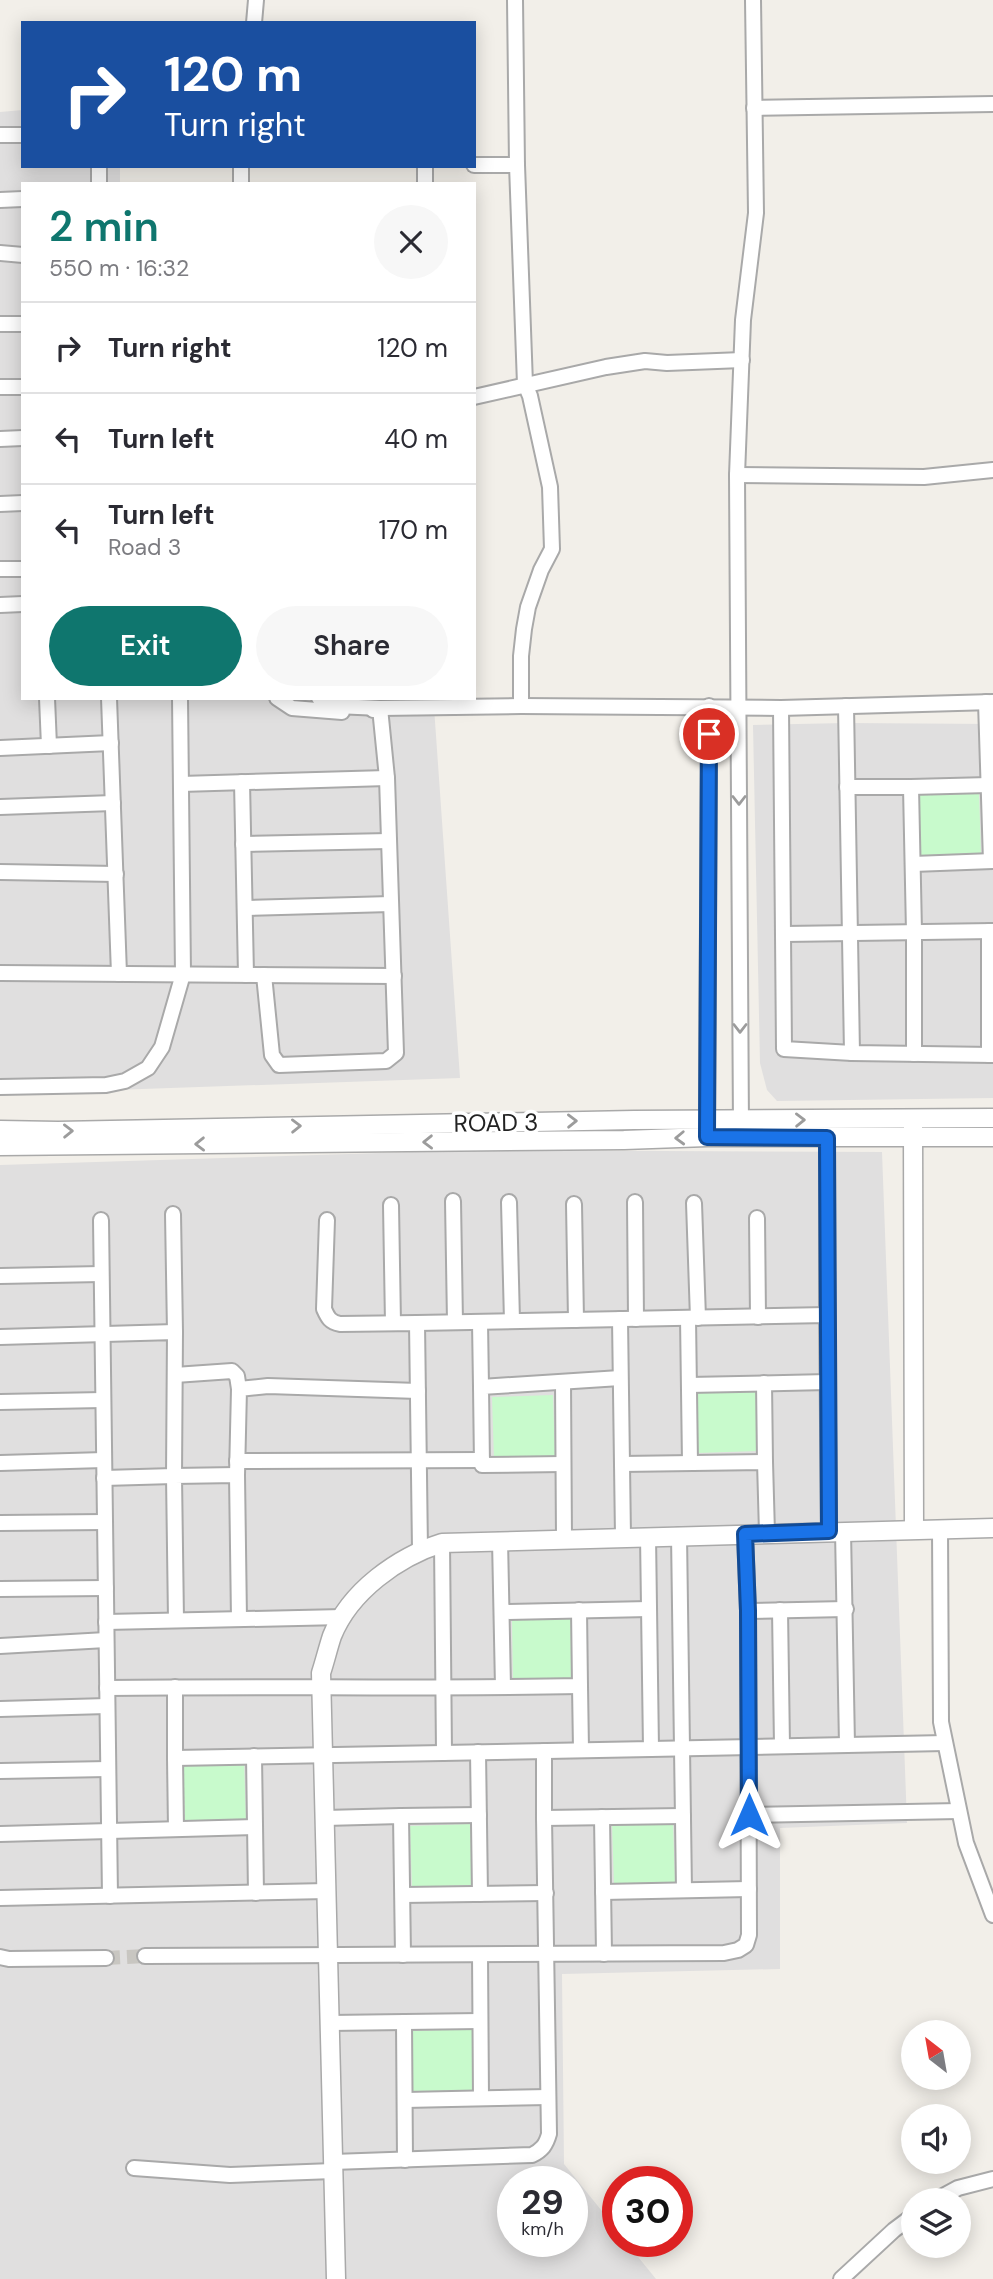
<!DOCTYPE html>
<meta charset="utf-8">
<style>
:root{--surface:#fff;--page:#f7f7f7;--text:#2b2b33;--muted:#7c7c81;--line:#e1e1e2;--accent:#0f766e}
body{margin:0;font-family:"DM Sans",sans-serif;background:var(--page);color:var(--text);height:100vh;display:flex;flex-direction:column;font-size:26px;white-space:nowrap}
*{box-sizing:border-box;margin:0}
p{font-size:23px;color:var(--muted)}
.icon{flex:none;width:38px;height:38px;fill:none;stroke:currentColor;stroke-width:2;stroke-linecap:round;stroke-linejoin:round}
.map{position:relative;flex:1;overflow:hidden}
.panel{position:absolute;left:21px;top:182px;width:455px;height:518px;display:flex;flex-direction:column;background:var(--surface);border-radius:0px;box-shadow:0 4px 18px #0003}
.panel>*{flex:none}
.hud{position:absolute;left:21px;top:21px;width:455px;height:147px;border-radius:0px;box-shadow:0 4px 18px #0003;background:#1a4fa0;color:#fff;overflow:hidden}
.needle{width:46px;rotate:329deg}
.tools{position:absolute;left:901px;top:2020px;display:grid;gap:14px}
.tools a{display:grid;place-items:center;width:70px;height:70px;border-radius:50%;background:var(--surface);box-shadow:0 4px 18px #0003;font-size:35px}
.speed{position:absolute;left:497px;top:2166px;display:flex;gap:14px;font-size:35px;font-weight:700;text-align:center}
.speed>*{display:grid;place-content:center;width:91px;height:91px;border-radius:50%;background:var(--surface);box-shadow:0 4px 18px #0003;line-height:1}
.speed small{font-size:18px;font-weight:400}
.speed .limit{border:10px solid #d22;background:#fff;color:#111}
.pin{position:absolute;display:grid;place-items:center;width:60px;height:60px;color:#fff;margin:-30px;border:4px solid #fff;border-radius:50%;box-shadow:0 2px 7px #0007}
.me{position:absolute;width:77px;margin:-38px;rotate:0deg;stroke-linejoin:round;filter:drop-shadow(0 0 5px #0008)}
.turn{display:flex;align-items:center;gap:24px;height:147px;padding:0 28px;font-size:32px}
.turn .icon{width:91px;height:91px;stroke-width:2.5}
.turn b{display:block;font-size:49px;line-height:60px}
.round{display:grid;place-items:center;flex:none;width:74px;height:74px;border-radius:37px;background:var(--page)}
.summary{display:flex;align-items:center;justify-content:space-between;height:119px;padding:0 28px}
h1{font-size:42px;font-weight:600;line-height:52px;color:var(--accent)}
.cta{display:flex;gap:14px;margin-top:auto;padding:14px 28px}
.cta a{flex:1;height:80px;border-radius:42px;background:var(--accent);color:#fff;font-size:28px;font-weight:600;line-height:80px;text-align:center}
.cta a+a{background:var(--page);color:var(--text)}
ul{padding:0;list-style:none}
li{display:flex;align-items:center;gap:21px;height:91px;padding:0 28px;border-top:2px solid var(--line)}
li div{flex:1}
li b{display:block;font-size:26px}
li em{font-style:normal}
.map>svg:first-child{display:block}
</style>
<div class="map">
<svg width="993" height="2279" viewBox="0 0 993 2279">
<rect width="100%" height="100%" fill="#f2efe9"/>
<g fill="#e0dfdf" fill-rule="evenodd">
<polygon points="23,110 23,166 120,166 120,184 23,184 23,698 406,698 434,707 460,1078 0,1094 0,112"/>
<polygon points="846,723 993,724 993,1098 777,1101 767,1090 760,1063 753,725"/>
<path d="M 475,1150 L 882,1152 L 907,1823 L 780,1828 L 780,1969 L 562,1974 L 564,2164 L 618,2231 L 618,2242 L 626,2242 L 656,2279 L 0,2279 L 0,1165 ZM 513,2182 L 572,2182 L 572,2242 L 513,2242 Z"/>
</g>
<g fill="#c8facc">
<polygon points="979,792 981,853 920,856 919,794"/>
<polygon points="756,1390 758,1451 697,1453 695,1392"/>
<polygon points="553,1395 555,1457 494,1459 492,1397"/>
<polygon points="573,1618 574,1679 513,1681 512,1620"/>
<polygon points="244,1760 246,1821 185,1823 183,1762"/>
<polygon points="673,1822 675,1883 614,1885 612,1824"/>
<polygon points="471,1824 473,1885 412,1887 410,1826"/>
<polygon points="472,2029 474,2090 413,2092 411,2031"/>
</g>
<g fill="none" stroke-linecap="round" stroke-linejoin="round">
<polyline stroke="#c8c6c1" stroke-width="14" stroke-dasharray="14 7" stroke-linecap="butt" points="106,1958 145,1956"/>
<defs>
<g id="minor">
<polyline points="515,0 517,165 525,384 530,396 550,487 552,549 541,570 528,607 524,629 521,656 521,706"/>
<polyline points="254,23 256,0"/>
<polyline points="754,108 993,104"/>
<polyline points="0,135 23,135"/>
<polyline points="474,165 517,165"/>
<polyline points="99,166 99,184"/>
<polyline points="425,166 425,184"/>
<polyline points="241,184 241,166"/>
<polyline points="0,200 23,199"/>
<polyline points="0,253 23,255"/>
<polyline points="0,324 23,324"/>
<polyline points="0,387 23,387"/>
<polyline points="474,397 606,367 645,361 667,363 742,360"/>
<polyline points="0,439 23,438"/>
<polyline points="737,475 924,477 993,470"/>
<polyline points="0,504 23,503"/>
<polyline points="0,569 23,569"/>
<polyline points="0,605 23,604"/>
<polyline points="47,698 49,746"/>
<polyline points="109,698 119,974"/>
<polyline points="277,698 292,708 342,712"/>
<polyline points="319,698 336,706 380,708 521,706 781,708 993,702"/>
<polyline points="986,702 991,861"/>
<polyline points="846,706 852,1053"/>
<polyline points="781,708 784,1049 852,1053 993,1055"/>
<polyline points="0,748 111,743"/>
<polyline points="242,782 246,975"/>
<polyline points="181,784 387,778"/>
<polyline points="847,787 911,787 914,932 914,1054"/>
<polyline points="911,787 989,785"/>
<polyline points="0,807 113,803"/>
<polyline points="243,844 389,841"/>
<polyline points="913,864 993,861"/>
<polyline points="0,872 116,874"/>
<polyline points="245,908 391,904"/>
<polyline points="785,934 993,931"/>
<polyline points="0,973 394,976"/>
<polyline points="264,975 272,1055 279,1065 386,1061 396,1053 387,778 380,708 373,710"/>
<polyline points="989,1055 989,931"/>
<polyline points="0,1087 106,1085 125,1081 148,1068 162,1047 183,974 180,698"/>
<polyline points="741,1128 737,475 743,320 756,213 753,0"/>
<polyline points="707,1129 709,706"/>
<polyline points="827,1138 827,1315"/>
<polyline points="453,1201 455,1322"/>
<polyline points="509,1202 512,1321"/>
<polyline points="635,1202 636,1319"/>
<polyline points="694,1203 698,1318"/>
<polyline points="574,1204 576,1320"/>
<polyline points="391,1205 393,1323"/>
<polyline points="173,1214 175,1332"/>
<polyline points="757,1218 758,1317"/>
<polyline points="101,1220 110,1896"/>
<path d="M 327,1220 L 324,1309 C 328,1318 330,1322 340,1324 L 417,1323 L 420,1550"/>
<polyline points="0,1276 101,1274"/>
<polyline points="688,1318 690,1463"/>
<polyline points="620,1319 623,1537"/>
<polyline points="480,1322 481,1387"/>
<polyline points="417,1323 827,1315 829,1531"/>
<polyline points="0,1337 175,1332 174,1476 104,1478"/>
<polyline points="175,1375 232,1371 237,1376 239,1389"/>
<polyline points="563,1382 564,1539"/>
<polyline points="764,1383 765,1462"/>
<polyline points="689,1385 828,1382"/>
<polyline points="0,1402 103,1400"/>
<polyline points="237,1461 482,1460"/>
<polyline points="0,1463 104,1460"/>
<polyline points="563,1464 482,1465 481,1387 620,1378"/>
<polyline points="622,1464 765,1462 767,1533"/>
<polyline points="237,1475 239,1389 268,1386 418,1391"/>
<polyline points="0,1523 105,1522"/>
<polyline points="940,1528 941,1722 966,1843 993,1915"/>
<polyline points="843,1531 847,1745"/>
<polyline points="679,1535 684,1890"/>
<polyline points="500,1540 503,1687"/>
<polyline points="442,1543 444,1753"/>
<polyline points="0,1589 106,1588"/>
<polyline points="780,1610 782,1746"/>
<polyline points="748,1611 846,1609"/>
<polyline points="502,1612 649,1609"/>
<polyline points="176,1620 174,1476 237,1475 239,1619"/>
<polyline points="106,1622 343,1617"/>
<polyline points="0,1646 106,1640"/>
<polyline points="580,1686 581,1750"/>
<polyline points="175,1687 175,1758 651,1749 648,1536"/>
<path d="M 107,1688 C 265,1686 422,1689 580,1686 L 579,1610"/>
<polyline points="0,1709 107,1706"/>
<polyline points="651,1749 945,1743"/>
<polyline points="544,1751 544,1818 683,1816"/>
<polyline points="478,1752 480,1894"/>
<polyline points="254,1756 256,1893"/>
<polyline points="175,1758 176,1829"/>
<polyline points="0,1771 108,1769"/>
<polyline points="749,1815 959,1811"/>
<polyline points="401,1816 479,1815"/>
<polyline points="602,1817 604,1954"/>
<polyline points="325,1818 401,1816 403,1955"/>
<polyline points="0,1834 255,1827"/>
<polyline points="603,1892 749,1889"/>
<polyline points="403,1895 546,1893"/>
<polyline points="0,1898 327,1891"/>
<polyline points="480,1955 481,2098"/>
<polyline points="145,1956 724,1953 738,1950 746,1945 749,1935 748,1611 745,1534"/>
<polyline points="0,1957 9,1959 106,1958"/>
<polyline points="404,2022 405,2160"/>
<polyline points="330,2023 480,2021"/>
<polyline points="405,2100 548,2097"/>
<path d="M 333,2162 L 532,2155 C 542,2150 546,2145 549,2134 L 544,1818"/>
<polyline points="134,2168 230,2175 333,2171"/>
<polyline points="936,2200 958,2188 993,2179"/>
<polyline points="841,2279 894,2230 914,2215"/>
</g>
<g id="tertiary">
<polyline points="913,1126 914,1529"/>
<polyline points="0,1130 58,1131 634,1120 993,1118"/>
<polyline points="0,1146 624,1140 707,1137 993,1137"/>
<path d="M 336,2279 L 321,1673 C 325,1661 328,1648 332,1636 C 350,1591 398,1557 442,1543 L 993,1528"/>
</g>
</defs>
<use href="#minor" stroke="#a9a9a9" stroke-width="18"/>
<use href="#tertiary" stroke="#a9a9a9" stroke-width="21"/>
<use href="#minor" stroke="#fff" stroke-width="14"/>
<use href="#tertiary" stroke="#fff" stroke-width="18"/>
</g>
<defs><path id="oneway-chevron" d="M-2-3.5L2.5 0L-2 3.5" fill="none" stroke-width="1.6" stroke-linecap="round" stroke-linejoin="round" transform="scale(1.75)"/></defs>
<g stroke="#9c9c9c">
<use href="#oneway-chevron" transform="translate(739 800) rotate(90)"/>
<use href="#oneway-chevron" transform="translate(740 1028) rotate(90)"/>
<use href="#oneway-chevron" transform="translate(800 1120) rotate(-1)"/>
<use href="#oneway-chevron" transform="translate(572 1121) rotate(-1)"/>
<use href="#oneway-chevron" transform="translate(296 1126) rotate(-1)"/>
<use href="#oneway-chevron" transform="translate(68 1131) rotate(-1)"/>
<use href="#oneway-chevron" transform="translate(680 1138) rotate(178)"/>
<use href="#oneway-chevron" transform="translate(428 1142) rotate(179)"/>
<use href="#oneway-chevron" transform="translate(200 1144) rotate(179)"/>
</g>
<g fill="none" stroke-linecap="round" stroke-linejoin="round">
<defs>
<polyline id="route" points="709,734 707,1137 827,1138 829,1531 745,1534 748,1611 749,1815"/>
</defs>
<use href="#route" stroke="#114b97" stroke-width="18"/>
<use href="#route" stroke="#1a73e8" stroke-width="12"/>
</g>
<g text-anchor="middle" stroke-width="7" stroke-linejoin="round" paint-order="stroke">
<g font-size="24" fill="#222" stroke="#fff">
<text transform="translate(496 1123) rotate(-1)" y="8">ROAD 3</text>
</g>
</g>
</svg>
<div class="tools">
<a><svg class="needle" viewBox="-14 -14 28 28"><path d="M0-13l5 13h-10z" fill="#e53935"/><path d="M0 13l5-13h-10z" fill="#7c7c81"/></svg></a>
<a><svg class="icon" aria-label="sound" viewBox="0 0 24 24"><path d="M4 9h4l5-4v14l-5-4H4zM17 9q2 3 0 6"/></svg></a>
<a><svg class="icon" aria-label="layers" viewBox="0 0 24 24"><path d="M12 4l9 5-9 5-9-5zM3 14l9 5 9-5"/></svg></a>
</div>
<div class="speed"><div>29<small>km/h</small></div><div class="limit">30</div></div>
<div class="pin" style="left:709px;top:734px;background:#d93025"><svg class="icon" aria-label="arrive" viewBox="0 0 24 24"><path d="M6 21V4h12l-3 4 3 4H6"/></svg></div>
<svg class="me" style="left:749px;top:1815px" viewBox="-20 -20 40 40"><path d="M0-17L14 15 0 8-14 15z" fill="#1a73e8" stroke="#fff" stroke-width="4"/></svg>
<div class="hud">
<div class="turn"><svg class="icon" aria-label="right" viewBox="0 0 24 24"><path d="M7 20v-9h11M14 6l5 5-5 5"/></svg><div><b>120 m</b>Turn right</div></div>
</div>
<section class="panel">
<div class="summary"><div><h1>2 min</h1><p>550 m · 16:32</p></div><a class="round"><svg class="icon" aria-label="close" viewBox="0 0 24 24"><path d="M6 6l12 12M18 6L6 18"/></svg></a></div>
<ul>
<li><svg class="icon" aria-label="right" viewBox="0 0 24 24"><path d="M7 20v-9h11M14 6l5 5-5 5"/></svg><div><b>Turn right</b></div><em>120 m</em></li>
<li><svg class="icon" aria-label="left" viewBox="0 0 24 24"><path d="M17 20v-9H6M10 6l-5 5 5 5"/></svg><div><b>Turn left</b></div><em>40 m</em></li>
<li><svg class="icon" aria-label="left" viewBox="0 0 24 24"><path d="M17 20v-9H6M10 6l-5 5 5 5"/></svg><div><b>Turn left</b><p>Road 3</p></div><em>170 m</em></li>
</ul>
<div class="cta"><a>Exit</a><a>Share</a></div>
</section>
</div>
